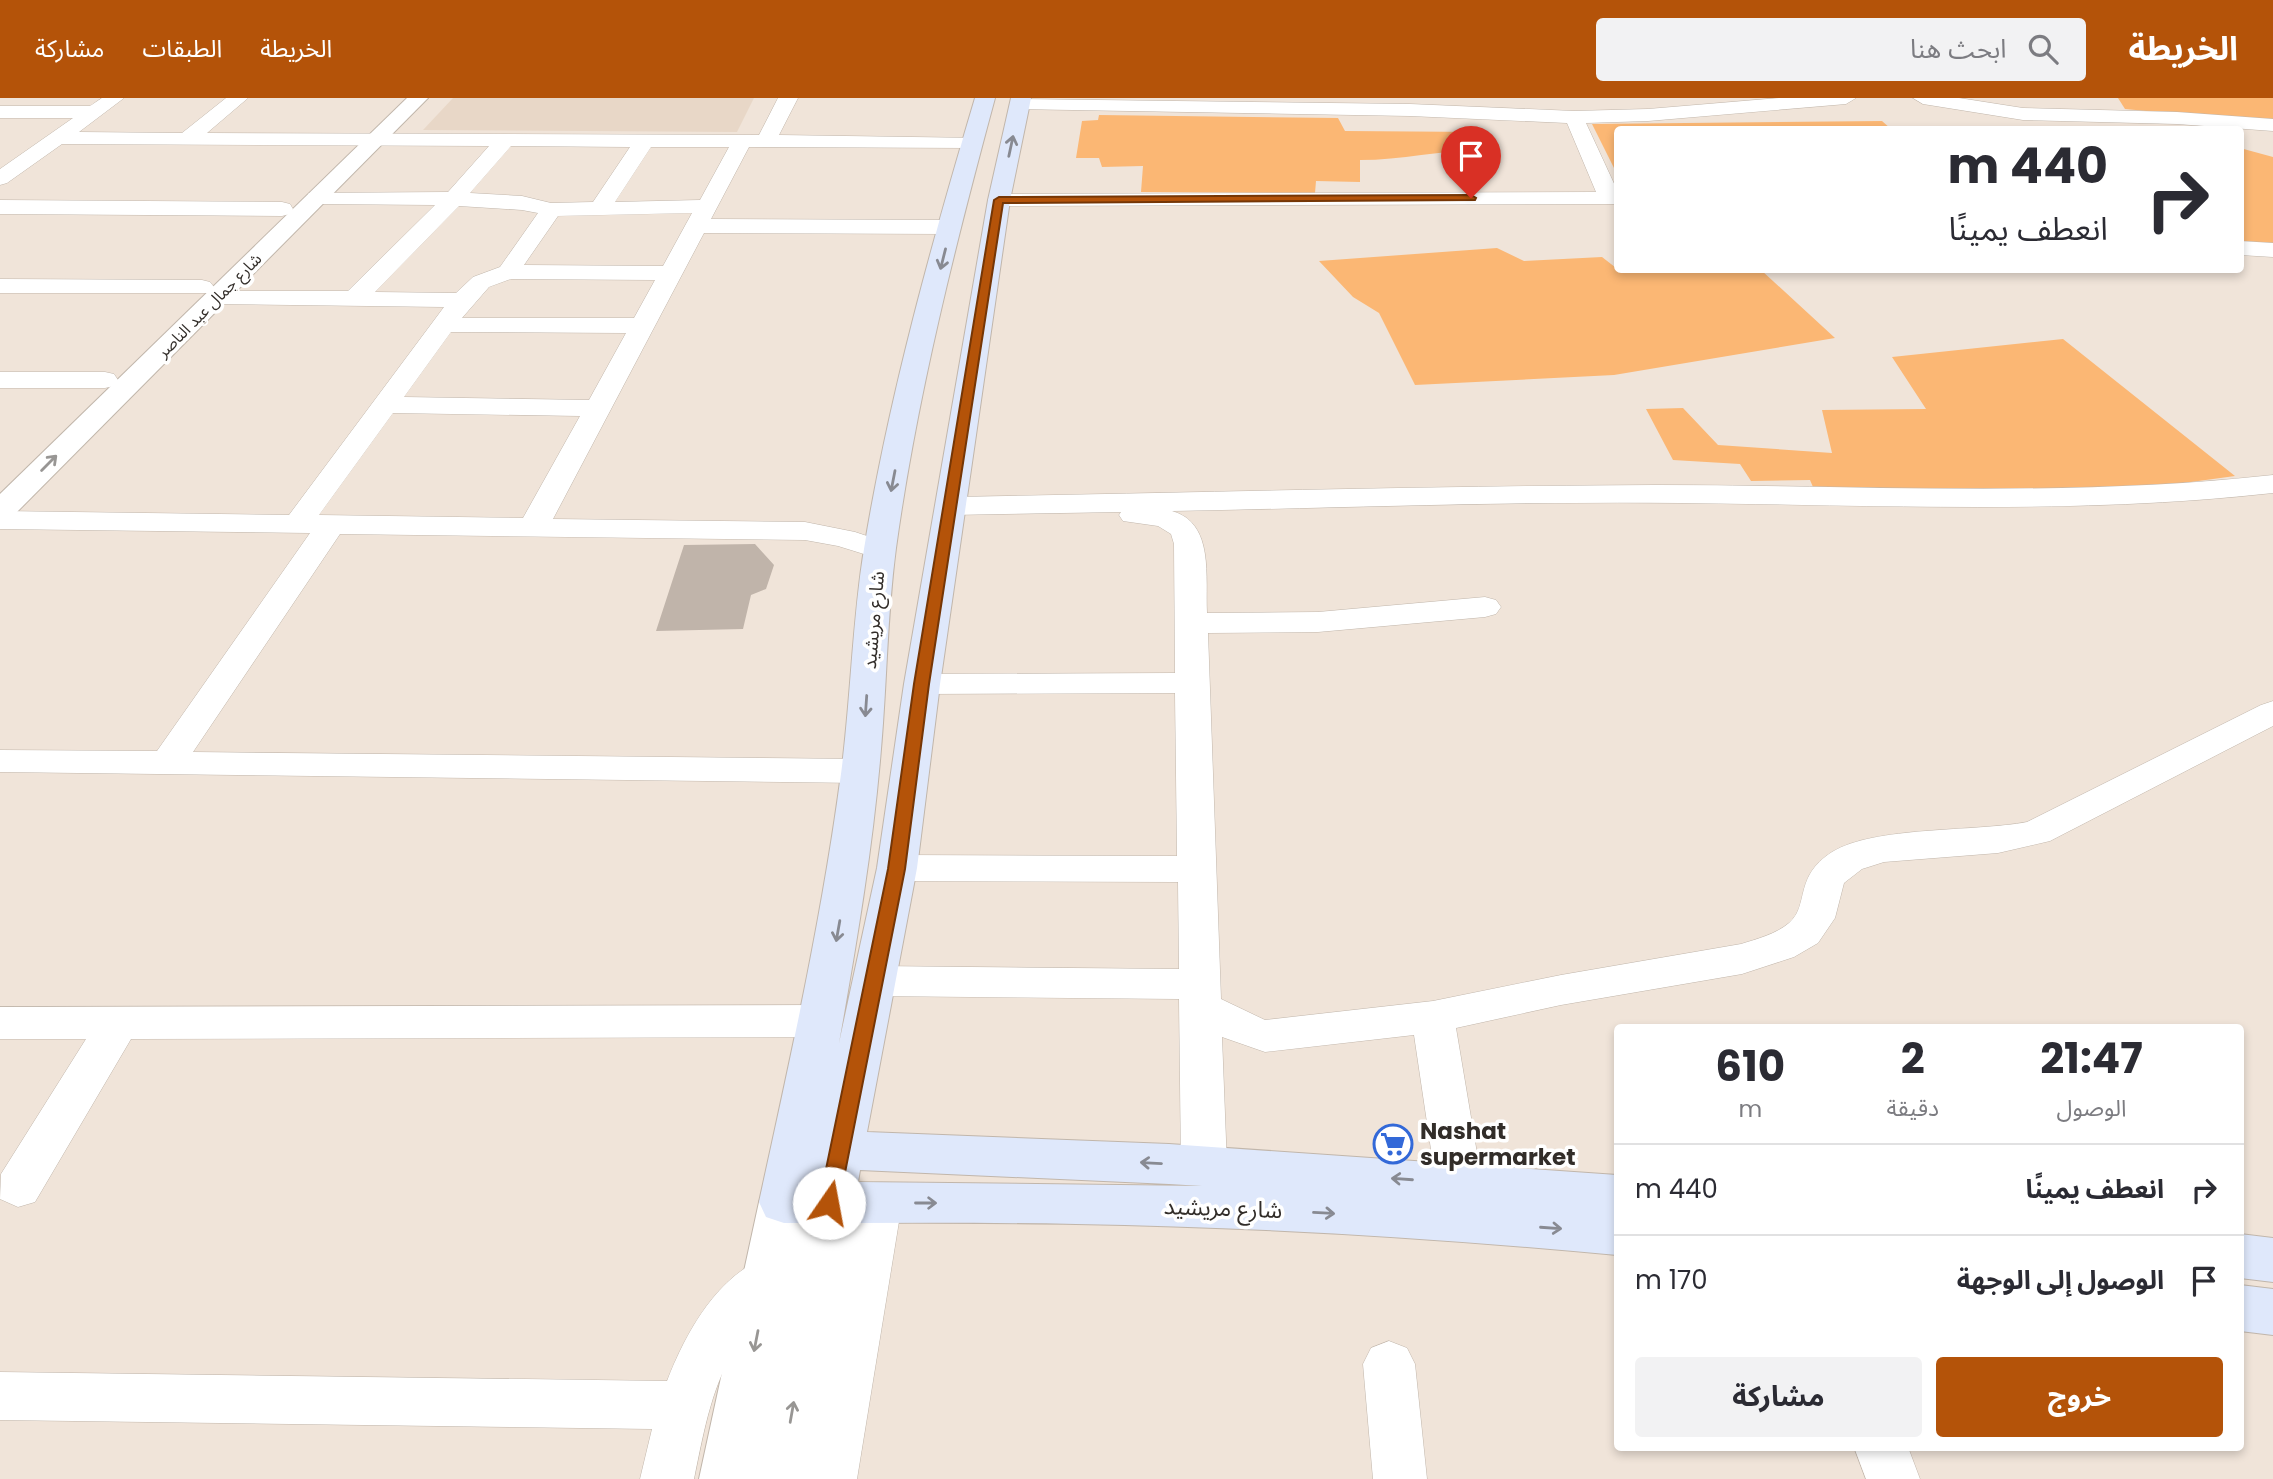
<!DOCTYPE html>
<html lang="ar">
<meta charset="utf-8">
<style>
:root{--surface:#fff;--page:#f2f2f3;--text:#2b2b33;--muted:#7c7c81;--line:#e1e1e2;--accent:#b45309}
body{margin:0;font-family:Poppins,"Noto Sans Arabic",sans-serif;background:var(--page);color:var(--text);direction:rtl;height:100vh;display:flex;flex-direction:column;font-size:26px;white-space:nowrap}
*{box-sizing:border-box;margin:0}
p{font-size:23px;color:var(--muted)}
.icon{flex:none;width:38px;height:38px;fill:none;stroke:currentColor;stroke-width:2;stroke-linecap:round;stroke-linejoin:round}
.map{position:relative;flex:1;overflow:hidden;direction:ltr}
.sheet{position:absolute;left:1614px;top:926px;width:630px;height:427px;display:flex;flex-direction:column;background:var(--surface);border-radius:7px;box-shadow:0 4px 10px #0003;direction:rtl}
.sheet>*{flex:none}
.guide{position:absolute;left:1614px;top:28px;width:630px;height:147px;border-radius:7px;box-shadow:0 4px 10px #0003;direction:rtl;background:#fff;color:var(--text);overflow:hidden}
.pin{position:absolute;display:grid;place-items:center;width:60px;height:60px;color:#fff;margin:-72px -30px;border-radius:50% 50% 50% 0;rotate:-45deg;box-shadow:0 0 7px #0007}
.pin .icon{rotate:45deg}
.me{position:absolute;width:77px;margin:-38px;rotate:12deg;stroke-linejoin:round;filter:drop-shadow(0 0 5px #0008)}
.turn{display:flex;align-items:center;gap:24px;height:147px;padding:0 21px;font-size:32px}
.turn .icon{width:91px;height:91px;stroke-width:2.5}
.turn b{display:block;font-size:49px;line-height:60px}
.eta{display:flex;justify-content:space-evenly;align-items:center;height:119px;text-align:center}
.eta b{font-size:42px;font-weight:700;line-height:49px}
.cta{display:flex;gap:14px;margin-top:auto;padding:14px 21px}
.cta a{flex:1;height:80px;border-radius:7px;background:var(--accent);color:#fff;font-size:28px;font-weight:700;line-height:80px;text-align:center}
.cta a+a{background:var(--page);color:var(--text)}
ul{padding:0;list-style:none}
li{display:flex;align-items:center;gap:21px;height:91px;padding:0 21px;border-top:2px solid var(--line)}
li div{flex:1}
li b{display:block;font-size:26px}
li em{font-style:normal}
header{display:flex;align-items:center;gap:42px;box-sizing:border-box;height:98px;padding:0 35px;background:var(--accent);color:#fff}
header strong{font-size:33px}
nav{display:flex;gap:38px;margin-inline-start:auto;font-size:24px}
.search{width:490px;height:63px;background:var(--page);display:flex;align-items:center;gap:18px;box-sizing:border-box;padding:0 24px;border-radius:7px;color:var(--muted);font-size:26px}
.map>svg:first-child{display:block}
</style>
<header>
<strong>الخريطة</strong>
<div class="search"><svg class="icon" aria-label="search" viewBox="0 0 24 24"><circle cx="10" cy="10" r="6"/><path d="M15 15l6 6"/></svg>ابحث هنا</div>
<nav><a>الخريطة</a><a>الطبقات</a><a>مشاركة</a></nav>
</header>
<div class="map">
<svg width="2273" height="1381" viewBox="0 0 2273 1381">
<rect width="100%" height="100%" fill="#f0e4d9"/>
<polygon fill="#e8d7c7" points="453,0 754,0 737,34 423,32"/>
<g fill="#fbb774">
<polygon points="2118,0 2273,0 2273,25 2125,11"/>
<path d="M 1099,17 L 1338,20 L 1345,33 L 1479,34 L 1488,52 C 1445,51 1403,62 1360,62 L 1360,84 L 1316,83 L 1315,95 L 1141,94 L 1143,68 L 1102,69 L 1099,60 L 1076,60 L 1082,23 L 1098,22 Z"/>
<polygon points="1882,23 1891,31 1617,32 1617,70 1614,70 1592,26"/>
<polygon points="2240,50 2273,59 2273,148 2240,144"/>
<polygon points="1497,150 1524,163 1602,159 1620,173 1761,172 1835,240 1614,277 1415,287 1379,215 1353,199 1319,163"/>
<polygon points="2063,241 2235,378 2118,394 1816,396 1810,382 1751,383 1740,366 1673,362 1646,311 1683,310 1718,347 1832,355 1822,312 1926,311 1892,259"/>
</g>
<polygon fill="#c0b4aa" points="755,446 774,467 766,491 751,497 743,531 656,533 684,447"/>
<g fill="none" stroke-linecap="round" stroke-linejoin="round">
<defs>
<g id="minor">
<path d="M 102,0 L 124,0 L 79,34 L 182,35 L 226,0 L 248,0 L 207,35 L 759,37 L 778,0 L 798,0 L 779,37 L 979,40 L 982,44 L 979,48 L 972,50 L 749,49 L 711,121 L 950,122 L 958,124 L 961,129 L 958,134 L 950,136 L 704,135 L 553,421 L 805,424 L 855,434 L 891,446 L 895,452 L 891,458 L 880,461 L 838,448 L 805,442 L 340,436 L 193,654 L 861,661 L 874,665 L 879,673 L 874,681 L 861,685 L 0,674 L 0,652 L 157,653 L 310,435 L 0,431 L 0,413 L 289,417 L 444,209 L 217,206 L 208,204 L 205,199 L 208,195 L 0,195 L 0,181 L 202,182 L 210,184 L 214,189 L 211,193 L 348,193 L 435,107 L 317,106 L 309,105 L 306,100 L 309,95 L 448,94 L 489,48 L 62,46 L 7,85 L 0,87 L 0,71 L 73,20 L 0,20 L 0,8 L 90,8 ZM 511,48 L 630,49 L 593,104 L 551,105 L 522,98 L 470,95 ZM 651,49 L 729,49 L 700,102 L 615,104 ZM 459,108 L 522,112 L 538,115 L 500,169 L 473,179 L 456,195 L 375,194 ZM 692,115 L 663,168 L 524,167 L 558,118 ZM 511,181 L 655,182 L 634,220 L 462,220 L 489,189 ZM 451,234 L 626,235 L 589,302 L 404,299 ZM 393,315 L 580,318 L 523,420 L 319,417 Z"/>
<polygon points="1779,0 1856,0 1846,6 1648,23 1586,25 1617,92 1617,106 999,108 991,107 988,102 991,97 999,96 1596,94 1567,25 1410,18 1013,11 1010,7 1020,1 1410,6 1574,13 1648,11"/>
<polygon points="1913,0 1959,0 2023,10 2177,14 2273,21 2273,33 2177,26 2023,22 1923,6"/>
<polygon points="0,102 282,104 290,106 293,111 290,116 282,118 0,116"/>
<polygon points="2240,143 2273,145 2273,159 2240,157"/>
<polygon points="0,274 105,274 114,276 118,282 114,288 105,290 0,290"/>
<path d="M 2273,377 L 2273,395 C 2077,417 1879,407 1681,405 C 1512,403 1342,410 1172,413 C 1215,425 1205,480 1207,515 L 1318,514 L 1485,499 L 1496,502 L 1501,509 L 1496,516 L 1485,519 L 1318,534 L 1208,535 L 1221,901 L 1265,922 L 1433,903 L 1561,877 L 1741,846 C 1757,841 1776,836 1789,825 C 1810,807 1793,779 1832,754 C 1874,728 1975,734 2027,724 L 2261,607 L 2273,603 L 2273,628 L 2050,743 L 1998,755 L 1884,764 L 1862,771 L 1844,785 L 1835,820 L 1818,845 L 1794,859 L 1742,876 L 1561,907 L 1456,930 L 1482,1085 L 1476,1099 L 1459,1104 L 1442,1099 L 1436,1085 L 1414,937 L 1265,954 L 1222,939 L 1227,1068 L 1220,1081 L 1204,1087 L 1188,1081 L 1181,1068 L 1179,901 L 874,898 L 859,894 L 853,883 L 859,872 L 874,868 L 1179,871 L 1178,784 L 897,783 L 883,779 L 878,770 L 883,761 L 897,757 L 1177,758 L 1175,595 L 922,596 L 910,593 L 905,586 L 910,579 L 922,576 L 1175,575 L 1174,446 L 1171,436 L 1158,428 L 1123,423 L 1119,417 L 1121,414 L 950,417 L 940,414 L 935,408 L 940,402 L 950,399 C 1185,395 1420,388 1655,387 C 1861,387 2068,400 2273,377 Z"/>
<polygon points="821,907 836,912 842,923 836,934 821,939 131,941 35,1104 18,1109 0,1101 1,1076 86,941 0,941 0,909"/>
<polygon points="878,1085 895,1091 902,1105 857,1381 803,1381 854,1105 861,1091"/>
<path d="M 769,1158 L 786,1164 L 794,1179 C 782,1204 757,1219 741,1242 C 712,1283 704,1333 694,1381 L 640,1381 L 652,1331 L 0,1322 L 0,1274 L 667,1283 C 686,1234 718,1176 769,1158 Z"/>
<polygon points="1389,1243 1407,1250 1415,1266 1427,1381 1373,1381 1363,1266 1371,1250"/>
<polygon points="1854,1349 1908,1349 1920,1381 1866,1381"/>
</g>
<g id="tertiary">
<polygon points="407,0 428,0 11,420 0,422 0,396"/>
<polygon points="784,1083 802,1089 807,1100 811,1090 829,1084 847,1090 854,1105 809,1381 699,1381 759,1104 766,1089"/>
</g>
<g id="secondary">
<path d="M 975,0 L 995,0 C 955,148 917,298 896,450 C 887,517 887,584 881,651 C 873,750 856,848 839,945 L 877,770 L 904,586 L 988,102 L 1011,0 L 1031,0 L 1010,102 L 940,586 L 917,770 L 867,1034 L 1169,1046 L 1617,1077 L 1617,1157 C 1437,1140 1257,1129 1076,1126 C 979,1124 881,1125 784,1125 L 766,1119 L 759,1104 C 790,962 822,820 841,676 C 851,601 852,525 864,451 C 889,298 931,148 975,0 ZM 860,1072 L 1169,1086 L 1202,1088 L 858,1084 Z"/>
<polygon points="2240,1136 2273,1140 2273,1184 2240,1180"/>
<polygon points="2240,1187 2273,1191 2273,1237 2240,1233"/>
</g>
</defs>
<use href="#minor" stroke="#c1b6ab" stroke-width="1"/>
<use href="#tertiary" stroke="#c1b6ab" stroke-width="2"/>
<use href="#secondary" stroke="#c1b6ab" stroke-width="2"/>
<use href="#minor" fill="#fff" fill-rule="evenodd"/>
<use href="#tertiary" fill="#fff" fill-rule="evenodd"/>
<use href="#secondary" fill="#dfe8fb" fill-rule="evenodd"/>
</g>
<defs><path id="oneway-shaft" d="M-6 0H5M1.5-3L5.5 0L1.5 3" fill="none" stroke-width="1.6" stroke-linecap="round" stroke-linejoin="round" transform="scale(1.75)"/></defs>
<g stroke="#888a92">
<use href="#oneway-shaft" transform="translate(1011 48) rotate(-78)"/>
<use href="#oneway-shaft" transform="translate(943 161) rotate(104)"/>
<use href="#oneway-shaft" transform="translate(893 383) rotate(101)"/>
<use href="#oneway-shaft" transform="translate(866 608) rotate(94)"/>
<use href="#oneway-shaft" transform="translate(838 833) rotate(100)"/>
<use href="#oneway-shaft" transform="translate(1151 1065) rotate(-177)"/>
<use href="#oneway-shaft" transform="translate(1402 1081) rotate(-176)"/>
<use href="#oneway-shaft" transform="translate(926 1105)"/>
<use href="#oneway-shaft" transform="translate(1324 1115) rotate(3)"/>
<use href="#oneway-shaft" transform="translate(1551 1130) rotate(4)"/>
</g>
<g stroke="#989694">
<use href="#oneway-shaft" transform="translate(49 365) rotate(-45)"/>
<use href="#oneway-shaft" transform="translate(756 1243) rotate(101)"/>
<use href="#oneway-shaft" transform="translate(792 1314) rotate(-80)"/>
</g>
<polygon fill="#b45309" stroke="#753606" stroke-width="2" points="1471,97 1476,100 1475,102 1003,105 929,586 905,771 839,1105 836,1111 829,1113 822,1111 819,1105 888,771 914,586 994,102 999,99"/>
<defs>
<symbol id="supermarket-ring" viewBox="-11 -11 22 22"><circle r="9.5" fill="#fff" stroke="#3369d8" stroke-width="1.5"/><path d="M-6-5.5h2.5l.6 2H6L4.5 2H-2.5L-4.4-4H-6ZM-1.5 3.2a1.3 1.3 0 1 0 .1 0ZM3 3.2a1.3 1.3 0 1 0 .1 0Z" fill="#3369d8"/></symbol>
</defs>
<g fill-rule="evenodd">
<use href="#supermarket-ring" x="1371" y="1024" width="44" height="44"/>
</g>
<g text-anchor="middle" stroke-width="7" stroke-linejoin="round" paint-order="stroke">
<g font-size="16" fill="#322d29" stroke="#fff">
<text transform="translate(209 207) rotate(-45)" y="6">شارع جمال عبد الناصر</text>
</g>
<g font-size="19" fill="#322d29" stroke="#fff">
<text transform="translate(873 522) rotate(-85)" y="7">شارع مريشيد</text>
</g>
<g font-size="23" font-weight="bold" fill="#322d29" stroke="#fff" text-anchor="start">
<text x="1420" y="1041">Nashat<tspan x="1420" dy="26">supermarket</tspan></text>
</g>
<g font-size="23" fill="#322d29" stroke="#fff">
<text transform="translate(1223 1110) rotate(2)" y="8">شارع مريشيد</text>
</g>
</g>
</svg>
<div class="pin" style="left:1471px;top:100px;background:#d93025"><svg class="icon" aria-label="arrive" viewBox="0 0 24 24"><path d="M6 21V4h12l-3 4 3 4H6"/></svg></div>
<svg class="me" style="left:829px;top:1105px" viewBox="-20 -20 40 40"><circle r="19" fill="#fff"/><path d="M0-13L10 11 0 6-10 11z" fill="#b45309"/></svg>
<div class="guide">
<div class="turn"><svg class="icon" aria-label="right" viewBox="0 0 24 24"><path d="M7 20v-9h11M14 6l5 5-5 5"/></svg><div><b>440 m</b>انعطف يمينًا</div></div>
</div>
<section class="sheet">
<div class="eta">
<div><b>21:47</b><p>الوصول</p></div>
<div><b>2</b><p>دقيقة</p></div>
<div><b>610</b><p>m</p></div>
</div>
<ul>
<li><svg class="icon" aria-label="right" viewBox="0 0 24 24"><path d="M7 20v-9h11M14 6l5 5-5 5"/></svg><div><b>انعطف يمينًا</b></div><em>440 m</em></li>
<li><svg class="icon" aria-label="arrive" viewBox="0 0 24 24"><path d="M6 21V4h12l-3 4 3 4H6"/></svg><div><b>الوصول إلى الوجهة</b></div><em>170 m</em></li>
</ul>
<div class="cta"><a>خروج</a><a>مشاركة</a></div>
</section>
</div>
